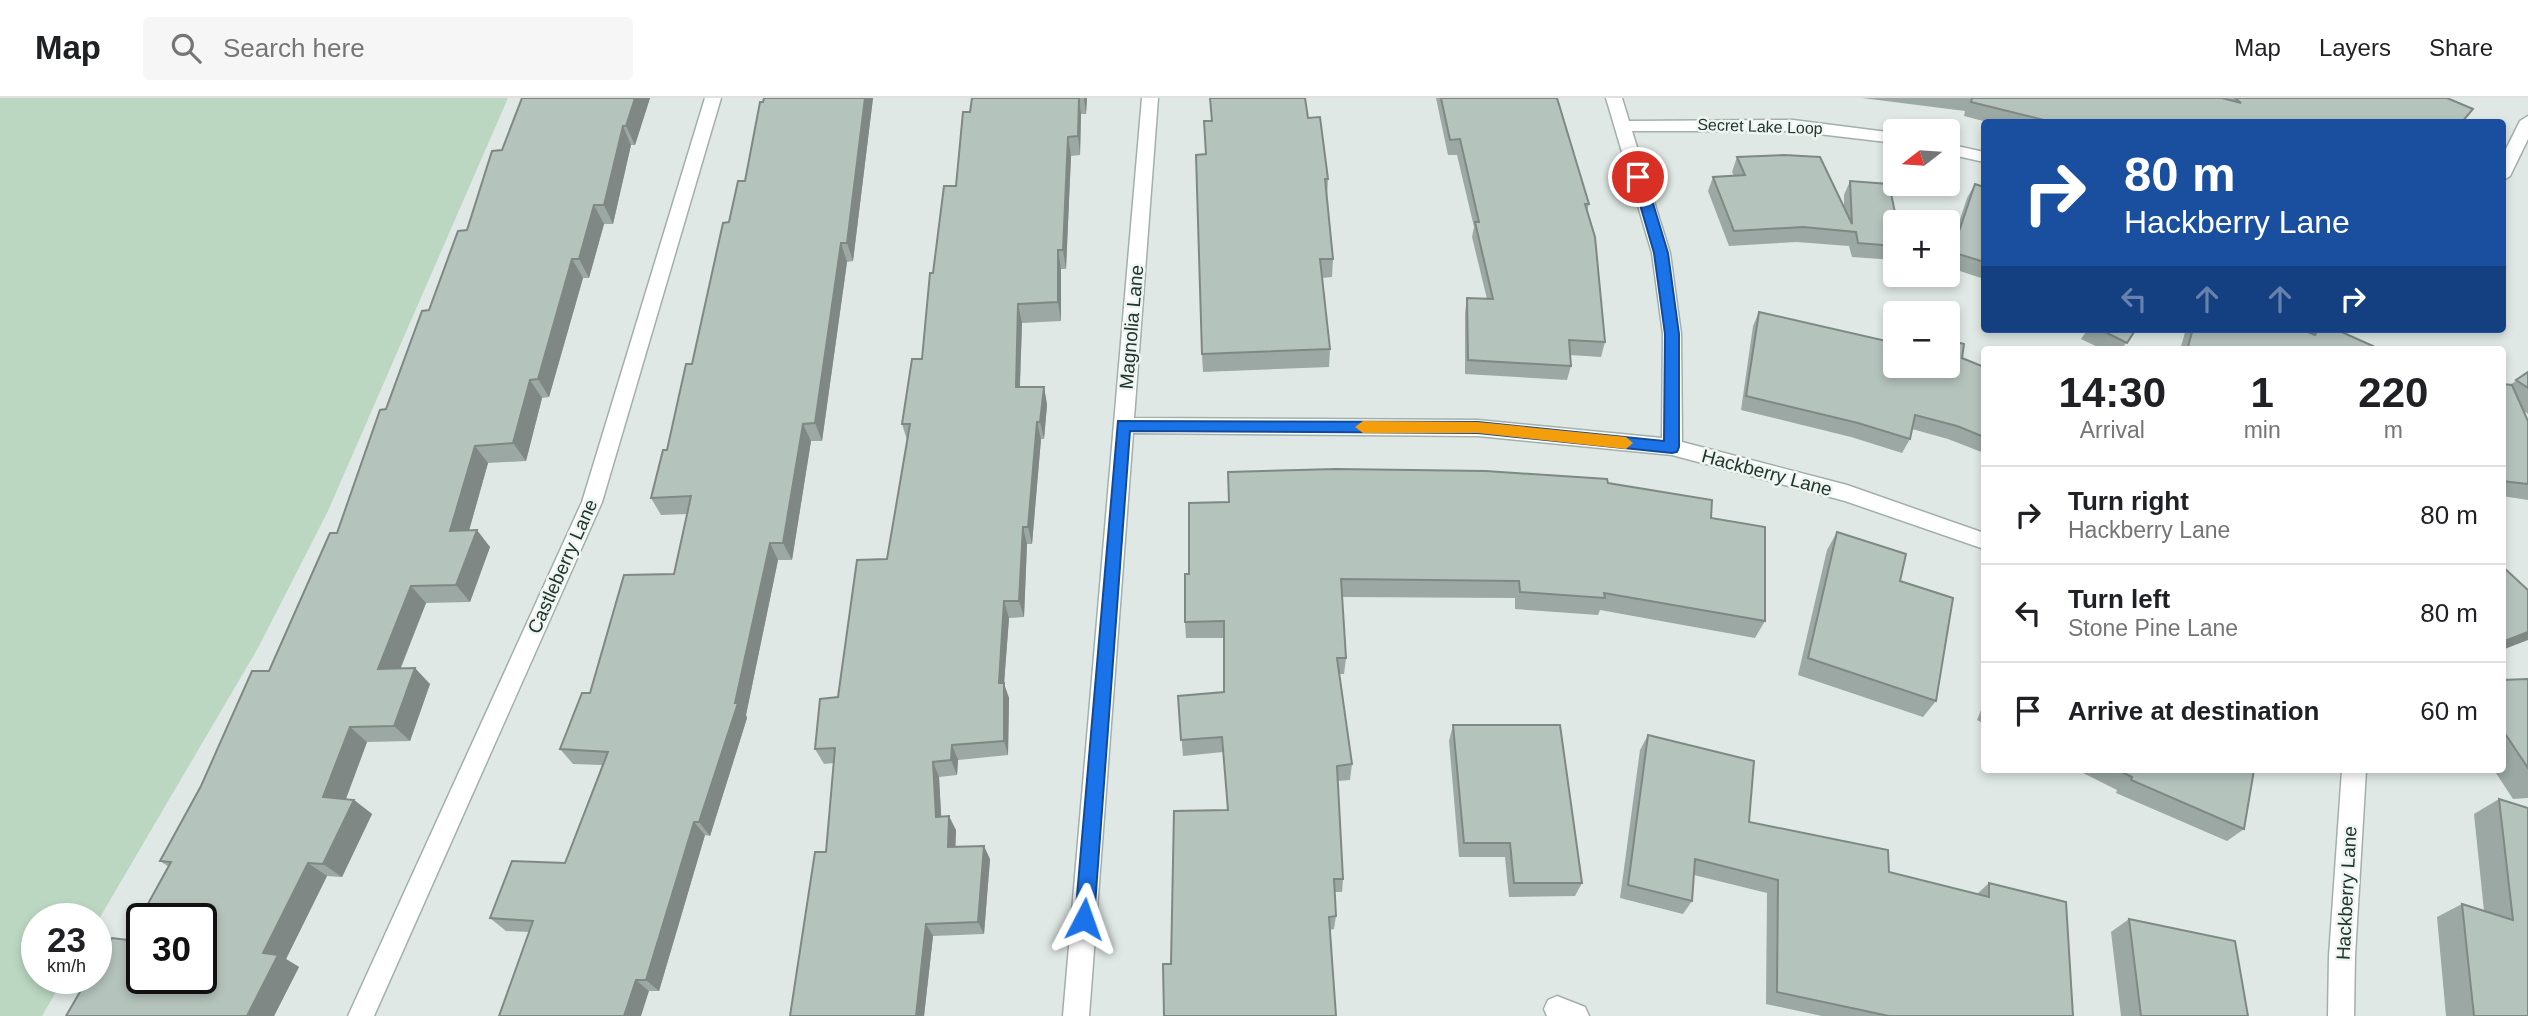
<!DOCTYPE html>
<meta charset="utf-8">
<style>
:root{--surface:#fff;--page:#f6f6f6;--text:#202124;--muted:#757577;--line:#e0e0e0}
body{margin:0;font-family:Arial,sans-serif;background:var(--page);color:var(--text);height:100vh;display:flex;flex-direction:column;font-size:26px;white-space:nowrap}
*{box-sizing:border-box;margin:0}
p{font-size:23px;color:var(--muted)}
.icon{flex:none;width:38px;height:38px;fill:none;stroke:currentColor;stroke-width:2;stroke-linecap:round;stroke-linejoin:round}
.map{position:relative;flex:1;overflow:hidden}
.details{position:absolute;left:1981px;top:248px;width:525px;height:427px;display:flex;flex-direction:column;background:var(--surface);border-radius:7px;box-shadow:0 4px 10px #0003}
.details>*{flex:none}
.hud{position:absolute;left:1981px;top:21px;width:525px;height:214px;border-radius:7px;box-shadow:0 4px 10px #0003;background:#1a4fa0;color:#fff;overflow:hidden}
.needle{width:46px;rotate:253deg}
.fabs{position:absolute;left:1883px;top:21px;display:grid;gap:14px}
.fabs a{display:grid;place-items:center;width:77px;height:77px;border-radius:7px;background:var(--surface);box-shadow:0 4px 10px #0003;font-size:35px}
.speed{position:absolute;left:21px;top:805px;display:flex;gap:14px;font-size:35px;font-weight:700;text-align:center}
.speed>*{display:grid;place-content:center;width:91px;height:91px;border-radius:50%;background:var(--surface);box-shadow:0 4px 10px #0003;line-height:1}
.speed small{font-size:18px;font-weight:400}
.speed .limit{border:4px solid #111;border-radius:10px;background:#fff;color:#111}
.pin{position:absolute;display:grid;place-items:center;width:60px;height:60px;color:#fff;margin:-30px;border:4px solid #fff;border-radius:50%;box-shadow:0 2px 7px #0007}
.me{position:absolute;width:77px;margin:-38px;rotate:4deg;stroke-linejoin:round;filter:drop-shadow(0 0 5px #0008)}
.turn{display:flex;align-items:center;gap:24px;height:147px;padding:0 28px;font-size:32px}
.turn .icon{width:91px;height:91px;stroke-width:2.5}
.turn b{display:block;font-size:49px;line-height:60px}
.lanes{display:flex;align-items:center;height:66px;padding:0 28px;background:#0003;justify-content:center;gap:35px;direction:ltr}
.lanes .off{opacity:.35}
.eta{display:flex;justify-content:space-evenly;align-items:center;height:119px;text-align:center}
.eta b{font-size:42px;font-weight:600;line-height:49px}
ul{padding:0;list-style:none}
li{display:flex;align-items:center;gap:21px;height:98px;padding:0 28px;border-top:2px solid var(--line)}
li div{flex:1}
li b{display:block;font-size:26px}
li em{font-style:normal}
header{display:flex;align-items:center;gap:42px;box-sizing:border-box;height:98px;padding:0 35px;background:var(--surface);border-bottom:2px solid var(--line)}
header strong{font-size:33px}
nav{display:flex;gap:38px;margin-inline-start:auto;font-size:24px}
.search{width:490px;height:63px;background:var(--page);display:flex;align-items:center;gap:18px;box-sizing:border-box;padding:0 24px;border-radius:7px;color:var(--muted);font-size:26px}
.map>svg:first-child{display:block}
</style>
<header>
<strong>Map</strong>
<div class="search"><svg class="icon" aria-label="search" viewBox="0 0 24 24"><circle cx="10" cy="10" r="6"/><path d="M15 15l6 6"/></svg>Search here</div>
<nav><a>Map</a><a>Layers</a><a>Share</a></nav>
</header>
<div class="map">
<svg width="2528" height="918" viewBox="0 0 2528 918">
<rect width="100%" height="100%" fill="#dfe8e4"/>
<polygon fill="#bbd7c1" points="0,0 508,0 328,413 258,550 96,826 96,821 37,821 37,880 64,880 42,918 0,918"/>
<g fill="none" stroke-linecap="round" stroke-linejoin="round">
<defs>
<g id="minor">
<polygon points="705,0 721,0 602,404 374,918 348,918 582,404"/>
<polygon points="1142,0 1158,0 1134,320 1478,322 1662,340 1663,236 1652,155 1606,0 1622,0 1629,23 1793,22 1895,35 1895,45 1793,33 1632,33 1670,155 1681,236 1682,344 1847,387 1984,435 1984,451 1845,403 1672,357 1478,338 1133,335 1089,918 1063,918"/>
<polygon points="2528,18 2528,41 2510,78 2502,83 2502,59 2520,23"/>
<polygon points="1948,46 1984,54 1984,64 1948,56"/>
<polygon points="2342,672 2366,672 2355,858 2354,918 2328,918 2329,858"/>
<polygon points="1557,898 1585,909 1589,918 1547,918 1544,911 1548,902"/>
</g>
</defs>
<use href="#minor" stroke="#a3afaa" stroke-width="3"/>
<use href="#minor" fill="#fff" fill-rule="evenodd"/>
</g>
<g fill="#9ca8a3">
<polygon points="522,0 650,0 635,47 631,47 613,126 604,126 589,180 583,180 549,299 542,300 526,363 488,365 469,433 490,449 470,504 426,505 401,570 430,586 410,643 367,644 346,701 354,702 372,716 342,779 327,778 286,861 299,869 274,918 66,918 128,842 169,769 160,763 269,573 337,435 386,311 429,212 467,132 502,52"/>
<polygon points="873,0 853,163 847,164 822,343 811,343 792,462 778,462 746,617 747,620 710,738 705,737 659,893 649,893 529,834 506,833 490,820 565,765 602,667 573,666 560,651 590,595 674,476 687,416 661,417 651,400 667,352 692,266 729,124 745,83"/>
<polygon points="972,0 1087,0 1086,16 1081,16 1080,57 1071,58 1066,171 1061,171 1061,223 1022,225 1020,289 1044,289 1047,307 1044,341 1041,341 1032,446 1027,446 1024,519 1009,520 1004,586 1009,600 1008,657 958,662 957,677 939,679 941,718 956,732 955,749 990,761 984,836 933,838 924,918 790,918 826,754 834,665 824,666 815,651 838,599 887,461 907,342 902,326 922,261 933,175 956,88"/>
<polygon points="1436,0 1557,0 1589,106 1587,113 1605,244 1601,259 1570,257 1571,268 1567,282 1465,276 1465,215 1467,200 1487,201 1472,139 1474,129 1457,57 1448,57"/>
<polygon points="1862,0 2447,0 2462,24 1987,24 1964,18 1965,13"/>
<polygon points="1308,20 1328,81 1327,100 1333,161 1332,179 1322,180 1330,251 1329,269 1203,274 1202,256 1206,56"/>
<polygon points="1737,59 1844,110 1844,97 1850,83 1895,124 1895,162 1852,159 1849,148 1797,144 1729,148 1708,93 1713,79 1734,78 1732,74"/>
<polygon points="1975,86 1984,89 1984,181 1948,169 1948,158 1967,100"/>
<polygon points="1759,214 1962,260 1984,269 1984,355 1948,341 1912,331 1910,341 1902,355 1851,339 1741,312 1753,228"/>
<polygon points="2088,231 2136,231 2121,252 2104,252 2081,241"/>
<polygon points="2186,231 2300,231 2312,236 2316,231 2335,231 2371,252 2180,252"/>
<polygon points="2528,274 2528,316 2524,313 2528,323 2528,402 2502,398 2502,286 2510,287"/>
<polygon points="1608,385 1711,420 1765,523 1755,540 1600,512 1598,517 1515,511 1515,500 1342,499 1346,560 1344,576 1339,576 1352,666 1350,682 1338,683 1343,781 1342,794 1334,794 1336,818 1334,831 1171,866 1228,712 1223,654 1183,658 1178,598 1224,594 1224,540 1186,540 1185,524 1189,476 1229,404"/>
<polygon points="1837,434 1936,603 1923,619 1798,577 1827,452"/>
<polygon points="2528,581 2528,700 2513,701 2494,672 2502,672 2502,582"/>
<polygon points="1984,605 1984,626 1977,622"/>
<polygon points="1453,627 1582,785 1575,798 1509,799 1505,759 1459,759 1449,643"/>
<polygon points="1648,637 1749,724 1889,774 1977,796 1989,785 2073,918 1822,918 1766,906 1767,795 1694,777 1692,803 1683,816 1620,800 1640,652"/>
<polygon points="2077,672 2254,672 2244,731 2227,743 2116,695 2117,692"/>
<polygon points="2499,701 2528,918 2446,918 2437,819 2462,806 2484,813 2474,716"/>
<polygon points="2129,821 2248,918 2121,918 2111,834"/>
</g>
<g fill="#7f8884">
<polygon points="635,0 650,0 635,47 626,28"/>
<polygon points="865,0 873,0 853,163 847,145"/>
<polygon points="1079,0 1081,16 1080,57 1078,38"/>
<polygon points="1084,0 1087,0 1086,16"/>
<polygon points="623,28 631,47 613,126 604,107"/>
<polygon points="1068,39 1071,58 1066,171 1063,152"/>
<polygon points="594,107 604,126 589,180 579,161"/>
<polygon points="841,145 847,164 822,343 815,325"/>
<polygon points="1058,152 1061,171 1061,223 1058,204"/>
<polygon points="572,161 583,180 549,299 538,281"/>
<polygon points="1018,206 1022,225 1019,307 1016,289"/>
<polygon points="530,282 542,300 526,363 513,345"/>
<polygon points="1044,289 1047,307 1044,341 1040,324"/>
<polygon points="1037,324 1041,341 1032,446 1028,429"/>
<polygon points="803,326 811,343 792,462 783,445"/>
<polygon points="475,348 488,365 464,450 450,433"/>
<polygon points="1023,429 1027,446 1024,519 1019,503"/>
<polygon points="477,432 490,449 470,504 456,487"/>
<polygon points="770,445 778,462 746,617 747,620 710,738 699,724 735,605"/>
<polygon points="411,488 426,505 394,586 378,571"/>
<polygon points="1004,503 1009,520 1004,586 1009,600 1008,657 1004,643 999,585"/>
<polygon points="2528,534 2528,542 2502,552 2502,544"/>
<polygon points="415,570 430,586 410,643 394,628"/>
<polygon points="350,629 367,644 341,714 323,699"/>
<polygon points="952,647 958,662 957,677 951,662"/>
<polygon points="933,664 939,679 942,732 936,719"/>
<polygon points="354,702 372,716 342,779 323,766"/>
<polygon points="949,718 956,732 955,762 948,749"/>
<polygon points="694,724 705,737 659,893 646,882"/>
<polygon points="984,748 990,761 984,836 978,824"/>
<polygon points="308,765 327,778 286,861 299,869 274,918 247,918 263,855"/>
<polygon points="926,826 933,838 924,918 916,918"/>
<polygon points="636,882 649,893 641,918 624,918"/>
</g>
<g fill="#b5c3bd" stroke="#7f8884" stroke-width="2" fill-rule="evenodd">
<path d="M 522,0 L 635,0 L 626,28 L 623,28 L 604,107 L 594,107 L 579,161 L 572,161 L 538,281 L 530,282 L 513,345 L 475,348 L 450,433 L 477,432 L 456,487 L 411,488 L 378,571 L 415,570 L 394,628 L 350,629 L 323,699 L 354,702 L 323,766 L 308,765 L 263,855 L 278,857 L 247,918 L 66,918 L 88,880 L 96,880 L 96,867 L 112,840 L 128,842 L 171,764 L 160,763 L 201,688 L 252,573 L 269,573 L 330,435 L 337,435 L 380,312 L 386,311 L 422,213 L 429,212 L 458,133 L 467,132 L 492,53 L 502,52 ZM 142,821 L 201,821 L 201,880 L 142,880 Z"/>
<polygon points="764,0 865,0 847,145 841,145 815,325 803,326 783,445 770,445 735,605 738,605 699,724 694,724 646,882 636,882 624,918 499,918 533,823 490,820 512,763 565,765 608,654 560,651 582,595 590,595 624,477 674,476 691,398 651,400 663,352 667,352 686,266 692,266 723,125 729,124 738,83 745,83 760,4 763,4"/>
<polygon points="972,0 1079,0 1078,38 1068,39 1063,152 1058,152 1058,204 1018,206 1016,289 1044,289 1040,324 1037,324 1028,429 1023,429 1019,503 1004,503 999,585 1004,585 1004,643 952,647 951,662 933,664 936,719 949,718 948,749 984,748 978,824 926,826 916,918 790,918 815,754 826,754 835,650 815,651 820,601 838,599 857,462 887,461 910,326 902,326 912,261 922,261 930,175 933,175 944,88 956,88 963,14 970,14"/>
<polygon points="1210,0 1305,0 1308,20 1320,19 1328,81 1325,81 1333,161 1320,161 1330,251 1202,256 1196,57 1206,56 1204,23 1212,23"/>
<polygon points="1441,0 1557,0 1589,106 1585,106 1595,139 1605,244 1569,242 1571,268 1468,262 1467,200 1493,201 1475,124 1479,124 1460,41 1450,42"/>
<polygon points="1972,0 2222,0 2241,5 2235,0 2447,0 2473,11 2462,24 2052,24 1971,4"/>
<polygon points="1784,57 1820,59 1852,126 1850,83 1889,86 1897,124 1895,124 1895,148 1858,145 1856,134 1803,129 1734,133 1713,79 1745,77 1737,59"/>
<polygon points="1975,86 1984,89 1984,164 1952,154"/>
<polygon points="1759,214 1895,245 1895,268 1948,268 1948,242 1964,246 1962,260 1984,269 1984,339 1957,328 1915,317 1910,341 1858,325 1746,298"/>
<polygon points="2099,231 2136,231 2127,245"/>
<polygon points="2193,231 2300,231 2315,237 2318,231 2335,231 2373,248 2371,252 2187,252"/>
<polygon points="2528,274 2528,290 2516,282"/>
<polygon points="2502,286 2512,287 2528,323 2528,386 2502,383"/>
<polygon points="1336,371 1486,373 1607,381 1608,385 1712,402 1711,420 1765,429 1765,523 1604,495 1605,500 1520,494 1519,483 1341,481 1346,560 1337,560 1352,666 1337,668 1343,781 1334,781 1336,818 1329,819 1336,918 1164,918 1163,866 1171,866 1174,713 1228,712 1222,639 1181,642 1178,598 1224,594 1224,523 1185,524 1185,476 1189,476 1189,405 1229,404 1228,374"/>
<polygon points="1837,434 1906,456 1900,483 1953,500 1936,603 1808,560"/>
<polygon points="2502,468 2528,492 2528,534 2502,544"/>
<polygon points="2528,581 2528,670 2502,631 2502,582"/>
<polygon points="1453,627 1560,627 1582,785 1514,785 1510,745 1464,745"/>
<polygon points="1648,637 1754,663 1749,724 1888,752 1889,774 1989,799 1989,785 2066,804 2073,918 1889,918 1777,894 1778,782 1695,761 1692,803 1628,787"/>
<polygon points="2118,672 2254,672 2244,731 2131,682 2132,679"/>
<polygon points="2499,701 2528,710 2528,918 2474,918 2462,806 2513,822"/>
<polygon points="2129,821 2235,843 2248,918 2141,918"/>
</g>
<polygon fill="#1a73e8" stroke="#114b97" stroke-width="2" points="1638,75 1645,79 1668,155 1679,236 1679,349 1677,354 1672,355 1478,335 1130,333 1094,821 1091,828 1084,831 1078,828 1075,821 1118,323 1478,324 1664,343 1665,236 1654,155 1632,79"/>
<polygon fill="#f59e0b" points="1363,323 1478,324 1626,339 1633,345 1626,351 1478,335 1363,335 1355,329"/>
<g text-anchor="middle" stroke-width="5" stroke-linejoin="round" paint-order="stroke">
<g font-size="16" fill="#223630" stroke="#eff6f2">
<text transform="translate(1760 28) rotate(2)" y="6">Secret Lake Loop</text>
</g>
<g font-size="19" fill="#223630" stroke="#eff6f2">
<text transform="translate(1131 229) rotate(-85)" y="7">Magnolia Lane</text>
<text transform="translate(1767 374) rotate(15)" y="7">Hackberry Lane</text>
<text transform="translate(562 468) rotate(-66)" y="7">Castleberry Lane</text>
<text transform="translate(2346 795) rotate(-87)" y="7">Hackberry Lane</text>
</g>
</g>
</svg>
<div class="fabs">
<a><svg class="needle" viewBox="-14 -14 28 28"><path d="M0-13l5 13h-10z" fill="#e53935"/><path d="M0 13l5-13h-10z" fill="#757577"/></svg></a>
<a>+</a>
<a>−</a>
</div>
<div class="speed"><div>23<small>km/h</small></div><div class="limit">30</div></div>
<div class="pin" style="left:1638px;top:79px;background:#d93025"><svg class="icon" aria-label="arrive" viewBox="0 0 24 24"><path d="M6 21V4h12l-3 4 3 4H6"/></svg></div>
<svg class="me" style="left:1084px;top:821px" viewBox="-20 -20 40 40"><path d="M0-17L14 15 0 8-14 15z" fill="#1a73e8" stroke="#fff" stroke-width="4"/></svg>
<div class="hud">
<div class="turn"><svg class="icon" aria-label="right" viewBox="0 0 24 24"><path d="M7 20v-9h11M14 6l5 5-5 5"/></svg><div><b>80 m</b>Hackberry Lane</div></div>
<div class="lanes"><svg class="icon off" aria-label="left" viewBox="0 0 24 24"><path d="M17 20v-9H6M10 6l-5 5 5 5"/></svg><svg class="icon off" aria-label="ahead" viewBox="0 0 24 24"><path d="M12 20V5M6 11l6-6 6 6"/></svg><svg class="icon off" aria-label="ahead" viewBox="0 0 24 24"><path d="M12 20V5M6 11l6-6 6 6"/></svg><svg class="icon" aria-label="right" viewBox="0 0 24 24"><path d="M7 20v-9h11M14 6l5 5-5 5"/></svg></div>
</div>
<section class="details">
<div class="eta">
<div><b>14:30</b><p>Arrival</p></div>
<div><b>1</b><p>min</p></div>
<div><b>220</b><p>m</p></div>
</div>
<ul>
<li><svg class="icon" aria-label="right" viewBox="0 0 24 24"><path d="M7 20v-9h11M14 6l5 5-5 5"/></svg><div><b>Turn right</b><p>Hackberry Lane</p></div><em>80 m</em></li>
<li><svg class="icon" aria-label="left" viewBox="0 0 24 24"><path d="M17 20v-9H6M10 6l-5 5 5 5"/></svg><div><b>Turn left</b><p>Stone Pine Lane</p></div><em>80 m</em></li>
<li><svg class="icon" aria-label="arrive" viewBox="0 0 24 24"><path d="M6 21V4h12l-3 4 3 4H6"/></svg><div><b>Arrive at destination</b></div><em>60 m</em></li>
</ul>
</section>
</div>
